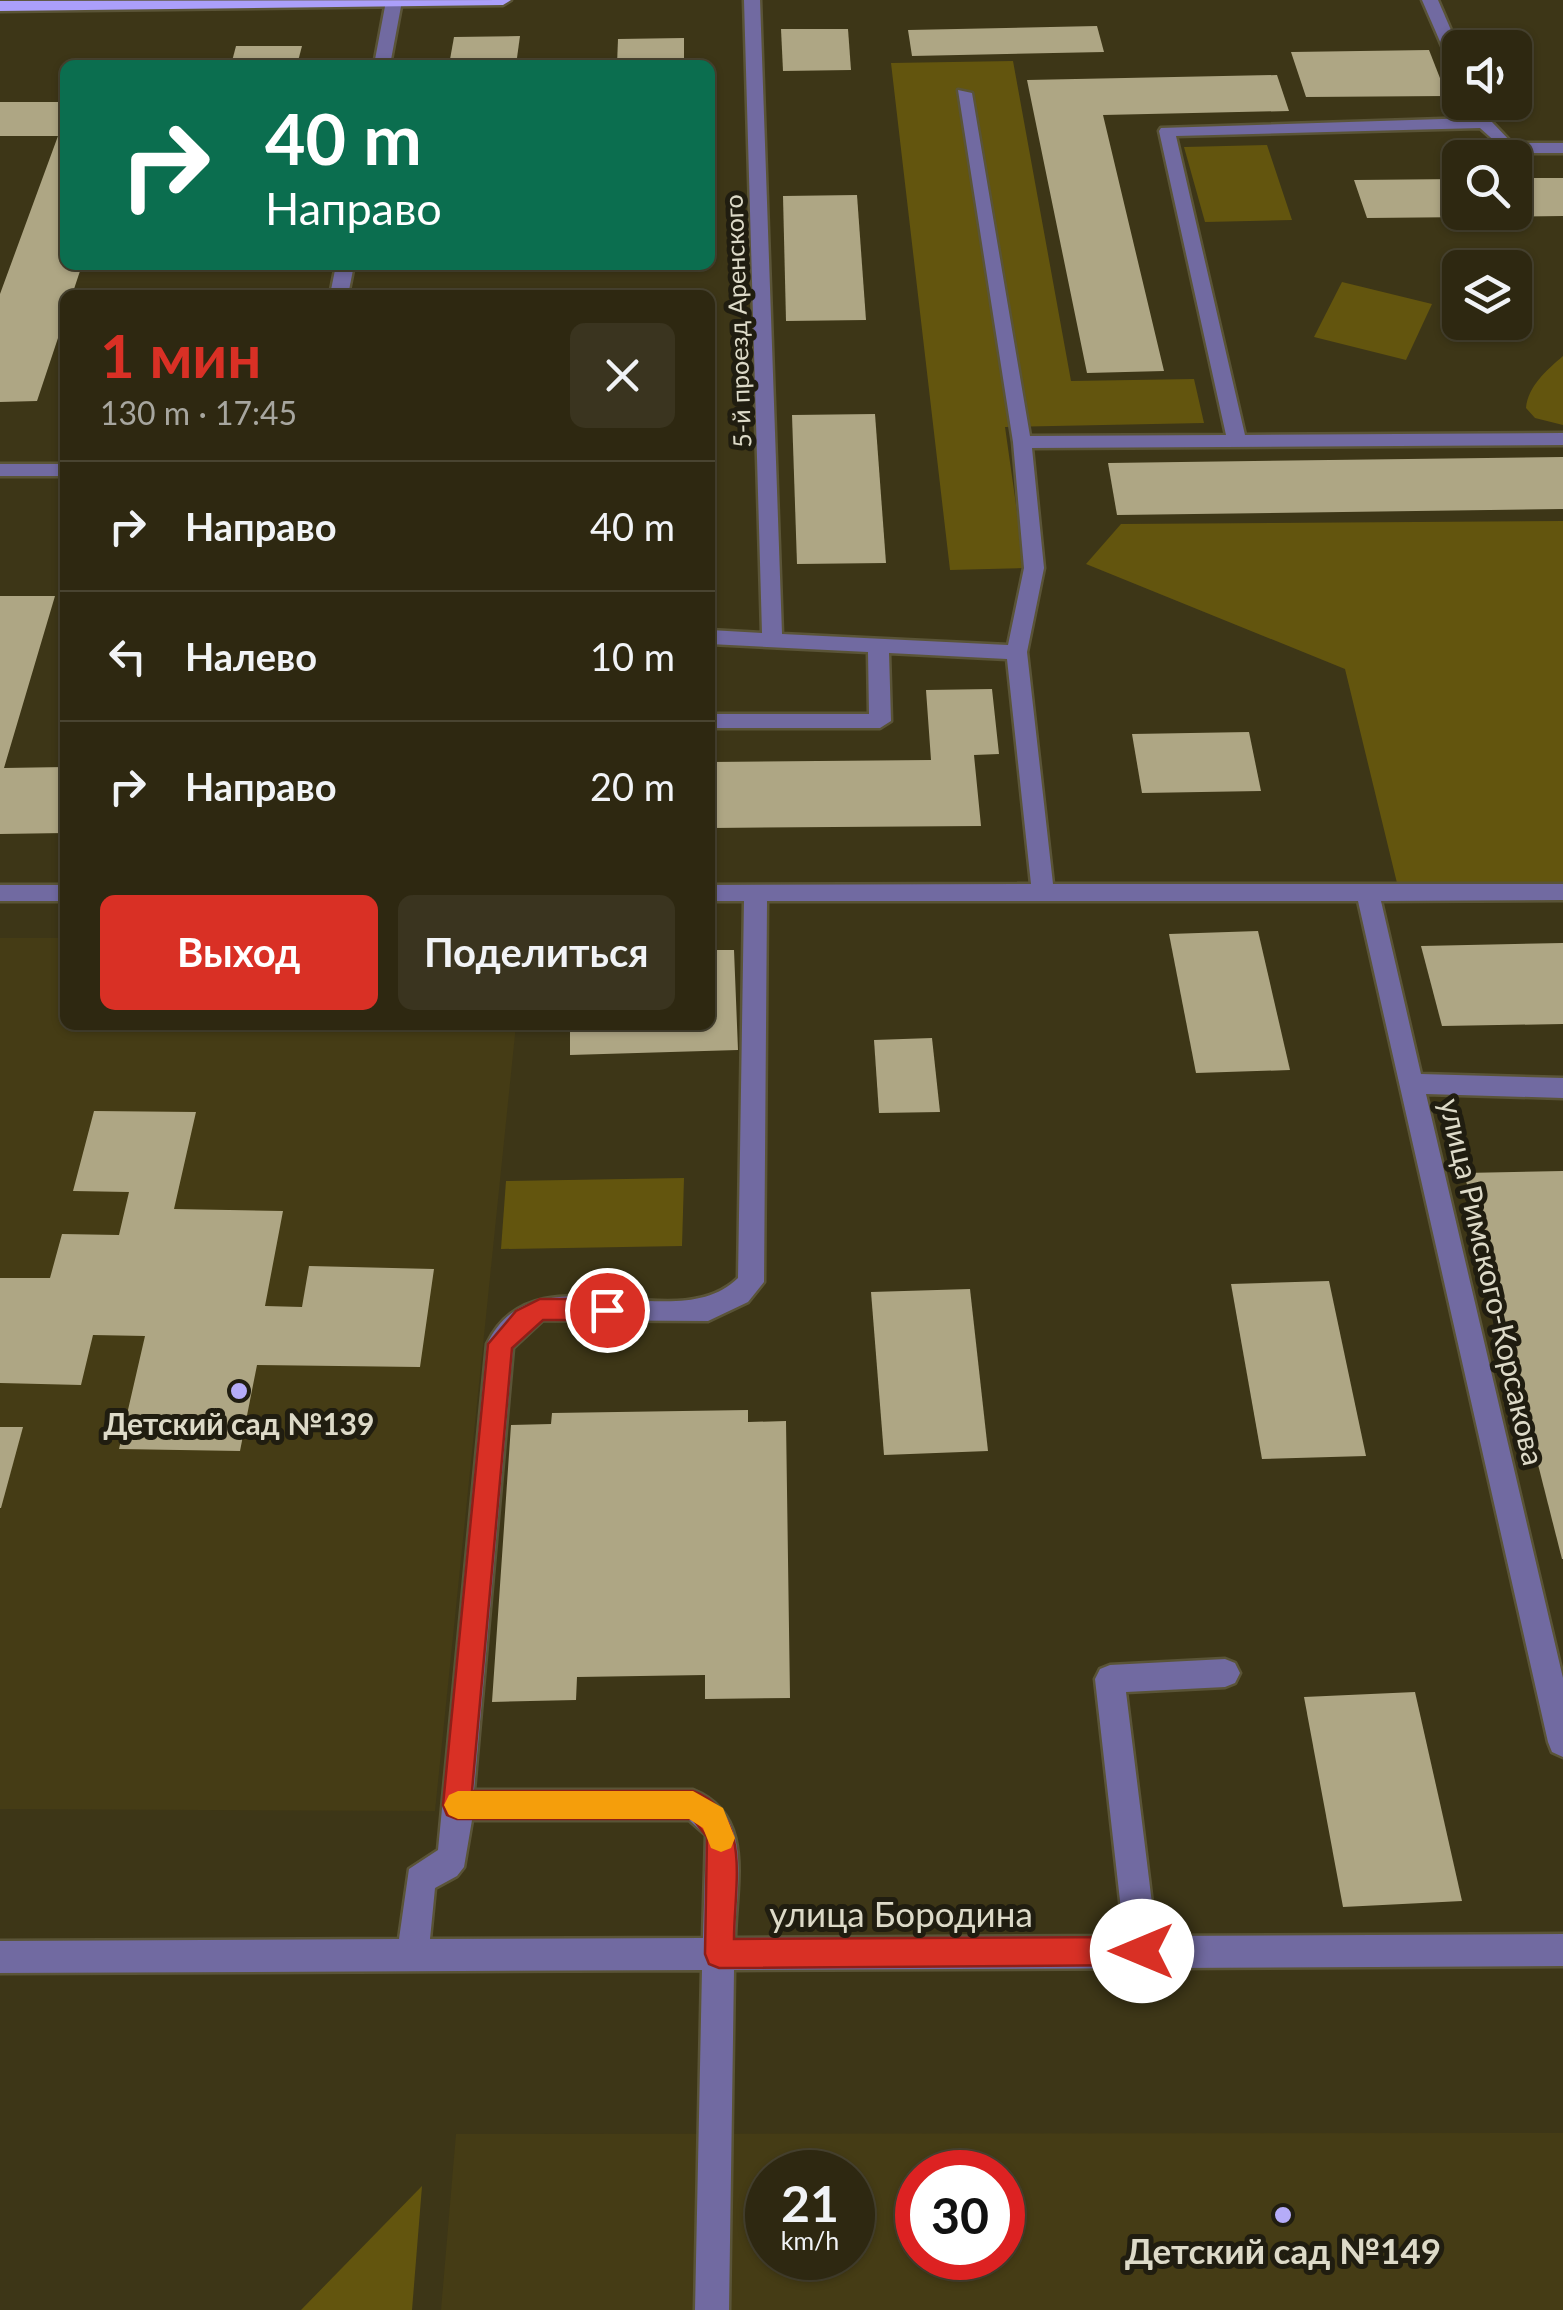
<!DOCTYPE html>
<html lang="ru">
<meta charset="utf-8">
<style>
:root{--surface:#2e2811;--page:#3a341f;--text:#f1f3f6;--muted:#a7a69f;--line:#494431;--accent:#d93025}
body{margin:0;font-family:Lato,sans-serif;background:var(--page);color:var(--text);height:100vh;display:flex;flex-direction:column;font-size:38px;white-space:nowrap}
*{box-sizing:border-box;margin:0}
p{font-size:32px;color:var(--muted)}
.icon{flex:none;width:55px;height:55px;fill:none;stroke:currentColor;stroke-width:2;stroke-linecap:round;stroke-linejoin:round}
.map{position:relative;flex:1;overflow:hidden}
.panel{position:absolute;left:60px;top:290px;width:655px;height:740px;display:flex;flex-direction:column;background:var(--surface);border-radius:15px;box-shadow:0 2px 8px #0004,0 0 0 2px var(--line)}
.panel>*{flex:none}
.banner{position:absolute;left:60px;top:60px;width:655px;height:210px;border-radius:15px;box-shadow:0 2px 8px #0004,0 0 0 2px var(--line);background:#0b6e4f;color:#fff;overflow:hidden}
.buttons{position:absolute;left:1442px;top:30px;display:grid;gap:20px}
.buttons a{display:grid;place-items:center;width:90px;height:90px;border-radius:15px;background:var(--surface);box-shadow:0 2px 8px #0004,0 0 0 2px var(--line);font-size:50px}
.speed{position:absolute;left:745px;top:2150px;display:flex;gap:20px;font-size:50px;font-weight:700;text-align:center}
.speed>*{display:grid;place-content:center;width:130px;height:130px;border-radius:50%;background:var(--surface);box-shadow:0 2px 8px #0004,0 0 0 2px var(--line);line-height:1}
.speed small{font-size:25px;font-weight:400}
.speed .limit{border:15px solid #d22;background:#fff;color:#111}
.pin{position:absolute;display:grid;place-items:center;width:85px;height:85px;color:#fff;margin:-42px;border:5px solid #fff;border-radius:50%;box-shadow:0 2px 10px #0007}
.me{position:absolute;width:110px;margin:-55px;rotate:270deg;stroke-linejoin:round;filter:drop-shadow(0 0 8px #0008)}
.turn{display:flex;align-items:center;gap:35px;height:210px;padding:0 40px;font-size:45px}
.turn .icon{width:130px;height:130px;stroke-width:2.5}
.turn b{display:block;font-size:70px;line-height:85px}
.round{display:grid;place-items:center;flex:none;width:105px;height:105px;border-radius:15px;background:var(--page)}
.headline{display:flex;align-items:center;justify-content:space-between;height:170px;padding:0 40px}
h1{font-size:60px;font-weight:700;line-height:75px;color:var(--accent)}
.action{display:flex;gap:20px;margin-top:auto;padding:20px 40px}
.action a{flex:1;height:115px;border-radius:15px;background:var(--accent);color:#fff;font-size:40px;font-weight:700;line-height:115px;text-align:center}
.action a+a{background:var(--page);color:var(--text)}
ul{padding:0;list-style:none}
li{display:flex;align-items:center;gap:30px;height:130px;padding:0 40px;border-top:2px solid var(--line)}
li div{flex:1}
li b{display:block;font-size:38px}
li em{font-style:normal}
.map>svg:first-child{display:block}
</style>
<div class="map">
<svg width="1563" height="2310" viewBox="0 0 1563 2310">
<rect width="100%" height="100%" fill="#3d3617"/>
<g fill="#453c15" fill-rule="evenodd">
<polygon points="0,938 65,938 65,1025 516,1025 435,1811 0,1809"/>
<path d="M 1563,2133 L 1563,2310 L 441,2310 L 456,2134 ZM 768,2172 L 852,2172 L 852,2258 L 768,2258 ZM 918,2172 L 1002,2172 L 1002,2258 L 918,2258 Z"/>
</g>
<g fill="#63550e">
<polygon points="1013,61 1071,381 1194,379 1204,423 1005,427 1025,568 950,570 891,63"/>
<polygon points="1267,145 1292,220 1205,222 1184,147"/>
<polygon points="1342,282 1432,304 1406,360 1314,337"/>
<path d="M 1563,356 L 1563,425 L 1535,418 L 1526,408 C 1528,386 1547,370 1563,356 Z"/>
<polygon points="1563,521 1563,882 1397,883 1345,669 1086,564 1121,524"/>
<polygon points="684,1178 682,1246 501,1249 506,1181"/>
<polygon points="422,2186 412,2310 301,2310"/>
</g>
<g fill="#aea684">
<polygon points="1097,26 1104,52 912,56 908,30"/>
<polygon points="781,29 848,29 851,70 783,71"/>
<polygon points="520,36 516,65 449,65 454,37"/>
<polygon points="684,38 684,65 617,65 618,39"/>
<polygon points="236,46 302,46 297,65 231,65"/>
<polygon points="1429,50 1447,96 1306,97 1291,52"/>
<polygon points="1277,75 1289,111 1103,115 1164,371 1087,373 1027,80"/>
<polygon points="0,102 65,102 65,265 82,265 72,295 65,295 65,317 37,401 0,402 0,294 58,136 0,136"/>
<polygon points="1515,178 1563,178 1563,216 1367,218 1354,180 1460,179 1460,212 1515,212"/>
<polygon points="857,195 866,320 786,321 783,196"/>
<polygon points="875,414 886,563 797,564 792,415"/>
<polygon points="1563,457 1563,509 1117,515 1108,463"/>
<polygon points="0,596 55,596 4,768 65,767 65,833 0,834"/>
<polygon points="992,689 999,754 974,755 981,826 710,828 710,762 931,760 926,690"/>
<polygon points="1249,732 1261,791 1142,793 1132,734"/>
<polygon points="1258,931 1290,1070 1196,1073 1169,934"/>
<polygon points="1563,943 1563,1024 1442,1026 1421,946"/>
<polygon points="710,950 734,950 738,1050 570,1055 570,1025 710,1025"/>
<polygon points="932,1038 940,1112 879,1113 874,1040"/>
<polygon points="94,1111 196,1112 174,1209 283,1211 265,1306 302,1307 309,1266 434,1269 420,1367 257,1365 240,1451 119,1449 145,1336 93,1335 81,1385 0,1383 0,1278 50,1278 62,1234 119,1235 129,1192 73,1191"/>
<polygon points="1563,1171 1563,1559 1562,1559 1464,1173"/>
<polygon points="1329,1281 1366,1456 1262,1459 1231,1284"/>
<polygon points="970,1289 988,1451 884,1455 871,1292"/>
<polygon points="748,1410 748,1422 786,1421 790,1698 705,1699 705,1675 577,1677 576,1700 492,1702 511,1425 551,1424 552,1413"/>
<polygon points="0,1427 23,1427 1,1508 0,1508"/>
<polygon points="1415,1692 1462,1901 1343,1907 1304,1697"/>
</g>
<g fill="none" stroke-linecap="round" stroke-linejoin="round">
<defs>
<g id="minor">
<path d="M 744,0 L 760,0 L 782,634 L 1008,645 L 1024,568 L 1013,442 L 958,90 L 972,93 L 1030,436 L 1226,435 L 1159,131 L 1161,128 L 1474,118 L 1467,102 L 1483,102 L 1491,121 L 1512,143 L 1563,143 L 1563,153 L 1508,153 L 1480,128 L 1176,136 L 1245,435 L 1563,433 L 1563,445 L 1032,448 L 1044,568 L 1027,652 L 1053,884 L 1563,884 L 1563,900 L 1381,901 L 1421,1074 L 1563,1078 L 1563,1098 L 1426,1094 L 1563,1678 L 1563,1757 L 1552,1752 L 1548,1742 L 1358,901 L 767,901 L 764,1282 L 748,1302 L 708,1321 L 543,1320 L 513,1348 L 474,1790 L 693,1790 C 755,1815 736,1882 735,1938 L 1124,1936 L 1095,1679 L 1100,1669 L 1110,1665 L 1225,1659 L 1235,1663 L 1240,1673 L 1235,1683 L 1225,1687 L 1126,1692 L 1156,1936 L 1563,1934 L 1563,1966 L 734,1970 L 729,2310 L 695,2310 L 702,1970 L 0,1973 L 0,1941 L 399,1939 L 409,1869 L 438,1850 L 487,1344 C 534,1245 674,1341 738,1278 L 744,901 L 710,901 L 710,885 L 1031,884 L 1007,659 L 889,653 L 891,721 L 880,728 L 710,728 L 710,714 L 869,714 L 868,652 L 710,644 L 710,630 L 762,633 ZM 472,1820 L 689,1820 L 706,1835 L 703,1938 L 430,1939 L 435,1888 L 457,1876 L 464,1867 Z"/>
<polygon points="1422,0 1438,0 1460,51 1460,74 1452,69"/>
<polygon points="386,1 402,1 390,65 374,65"/>
<polygon points="336,265 354,265 348,295 330,295"/>
<rect x="0" y="464" width="65" height="12"/>
<rect x="0" y="885" width="65" height="16"/>
</g>
<polygon id="major" points="511,0 503,5 0,11 0,1"/>
</defs>
<use href="#minor" stroke="#5a5437" stroke-width="5"/>
<use href="#major" stroke="#5a5437" stroke-width="5"/>
<use href="#minor" fill="#716aa1" fill-rule="evenodd"/>
<use href="#major" fill="#ab9ffa" fill-rule="evenodd"/>
</g>
<path fill="#d93025" stroke="#8d1f18" stroke-width="2.5" d="M 540,1299 L 607,1299 L 615,1302 L 619,1310 L 615,1317 L 607,1320 L 543,1320 L 512,1348 L 472,1791 L 693,1791 C 753,1814 734,1886 734,1939 L 1142,1937 L 1152,1941 L 1156,1951 L 1152,1961 L 1142,1965 L 719,1968 L 709,1964 L 705,1954 L 707,1837 L 693,1819 L 457,1819 L 447,1815 L 443,1805 L 488,1344 L 516,1311 Z"/>
<polygon fill="#f59e0b" points="458,1791 693,1791 723,1808 735,1838 731,1848 721,1852 711,1848 703,1828 689,1819 458,1819 449,1815 444,1805 449,1795"/>
<g fill="#b5acf8" stroke="#201d10" stroke-width="4">
<circle cx="239" cy="1391" r="10"/>
<circle cx="1283" cy="2215" r="10"/>
</g>
<g text-anchor="middle" stroke-width="10" stroke-linejoin="round" paint-order="stroke">
<g font-size="25" fill="#dddac8" stroke="#201d10">
<text transform="translate(738 321) rotate(-92)" y="9">5-й проезд Аренского</text>
</g>
<g font-size="30" fill="#dddac8" stroke="#201d10">
<text transform="translate(1491 1282) rotate(77)" y="10">улица Римского-Корсакова</text>
</g>
<g font-size="30" font-weight="bold" fill="#dddac8" stroke="#201d10">
<text x="239" y="1435">Детский сад №139</text>
</g>
<g font-size="35" fill="#dddac8" stroke="#201d10">
<text x="901" y="1927">улица Бородина</text>
</g>
<g font-size="35" font-weight="bold" fill="#dddac8" stroke="#201d10">
<text x="1283" y="2264">Детский сад №149</text>
</g>
</g>
</svg>
<div class="buttons">
<a><svg class="icon" aria-label="sound" viewBox="0 0 24 24"><path d="M4 9h4l5-4v14l-5-4H4zM17 9q2 3 0 6"/></svg></a>
<a><svg class="icon" aria-label="search" viewBox="0 0 24 24"><circle cx="10" cy="10" r="6"/><path d="M15 15l6 6"/></svg></a>
<a><svg class="icon" aria-label="layers" viewBox="0 0 24 24"><path d="M12 4l9 5-9 5-9-5zM3 14l9 5 9-5"/></svg></a>
</div>
<div class="speed"><div>21<small>km/h</small></div><div class="limit">30</div></div>
<div class="pin" style="left:607px;top:1310px;background:#d93025"><svg class="icon" aria-label="arrive" viewBox="0 0 24 24"><path d="M6 21V4h12l-3 4 3 4H6"/></svg></div>
<svg class="me" style="left:1142px;top:1951px" viewBox="-20 -20 40 40"><circle r="19" fill="#fff"/><path d="M0-13L10 11 0 6-10 11z" fill="#d93025"/></svg>
<div class="banner">
<div class="turn"><svg class="icon" aria-label="right" viewBox="0 0 24 24"><path d="M7 20v-9h11M14 6l5 5-5 5"/></svg><div><b>40 m</b>Направо</div></div>
</div>
<section class="panel">
<div class="headline"><div><h1>1 мин</h1><p>130 m · 17:45</p></div><a class="round"><svg class="icon" aria-label="close" viewBox="0 0 24 24"><path d="M6 6l12 12M18 6L6 18"/></svg></a></div>
<ul>
<li><svg class="icon" aria-label="right" viewBox="0 0 24 24"><path d="M7 20v-9h11M14 6l5 5-5 5"/></svg><div><b>Направо</b></div><em>40 m</em></li>
<li><svg class="icon" aria-label="left" viewBox="0 0 24 24"><path d="M17 20v-9H6M10 6l-5 5 5 5"/></svg><div><b>Налево</b></div><em>10 m</em></li>
<li><svg class="icon" aria-label="right" viewBox="0 0 24 24"><path d="M7 20v-9h11M14 6l5 5-5 5"/></svg><div><b>Направо</b></div><em>20 m</em></li>
</ul>
<div class="action"><a>Выход</a><a>Поделиться</a></div>
</section>
</div>
